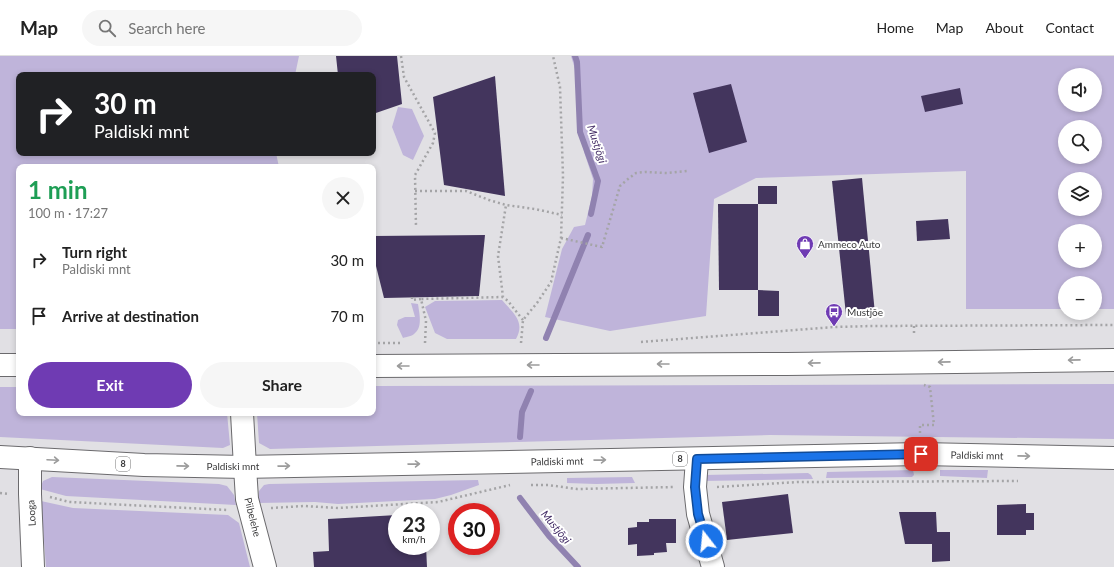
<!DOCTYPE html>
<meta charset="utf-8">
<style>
:root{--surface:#fff;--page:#f6f6f6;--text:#222;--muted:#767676;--line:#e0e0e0;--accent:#6f3bb3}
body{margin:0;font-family:Lato,sans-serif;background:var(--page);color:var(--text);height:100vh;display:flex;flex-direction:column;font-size:15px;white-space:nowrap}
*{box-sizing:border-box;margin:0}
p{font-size:13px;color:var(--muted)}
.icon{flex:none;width:22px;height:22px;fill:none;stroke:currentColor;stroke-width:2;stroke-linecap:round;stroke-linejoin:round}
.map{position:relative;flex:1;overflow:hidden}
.sheet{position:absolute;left:16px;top:108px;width:360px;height:252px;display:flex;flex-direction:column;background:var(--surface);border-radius:8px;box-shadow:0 2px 6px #0003}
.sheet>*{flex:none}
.guide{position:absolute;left:16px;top:16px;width:360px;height:84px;border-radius:8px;box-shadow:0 2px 6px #0003;background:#202124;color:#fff;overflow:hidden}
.buttons{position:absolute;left:1058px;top:12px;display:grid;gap:8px}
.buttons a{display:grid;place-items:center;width:44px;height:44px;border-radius:50%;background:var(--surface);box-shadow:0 2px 6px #0003;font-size:20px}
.speed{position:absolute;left:388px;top:447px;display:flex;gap:8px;font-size:20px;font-weight:700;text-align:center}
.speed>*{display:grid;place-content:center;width:52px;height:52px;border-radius:50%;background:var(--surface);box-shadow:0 2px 6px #0003;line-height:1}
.speed small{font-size:10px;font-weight:400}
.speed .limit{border:6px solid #d22;background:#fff;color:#111}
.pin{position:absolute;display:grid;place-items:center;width:34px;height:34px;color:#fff;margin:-17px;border-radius:8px;box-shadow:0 2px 6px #0006}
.me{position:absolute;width:44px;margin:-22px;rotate:344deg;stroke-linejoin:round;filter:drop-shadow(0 0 3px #0008)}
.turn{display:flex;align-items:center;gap:14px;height:84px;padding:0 12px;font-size:18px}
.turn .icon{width:52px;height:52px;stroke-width:2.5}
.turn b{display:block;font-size:28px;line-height:34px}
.round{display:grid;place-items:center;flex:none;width:42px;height:42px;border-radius:21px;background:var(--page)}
.head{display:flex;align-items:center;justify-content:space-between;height:68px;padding:0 12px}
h1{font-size:24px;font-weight:700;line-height:30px;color:#1e9e55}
.primary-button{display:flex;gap:8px;margin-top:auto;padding:8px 12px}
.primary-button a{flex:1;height:46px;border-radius:24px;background:var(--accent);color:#fff;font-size:16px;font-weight:700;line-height:46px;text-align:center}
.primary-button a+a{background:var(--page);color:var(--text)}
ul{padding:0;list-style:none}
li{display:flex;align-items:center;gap:12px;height:56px;padding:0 12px}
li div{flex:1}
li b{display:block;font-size:15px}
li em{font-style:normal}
header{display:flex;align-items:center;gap:24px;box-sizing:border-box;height:56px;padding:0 20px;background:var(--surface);border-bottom:1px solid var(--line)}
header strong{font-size:19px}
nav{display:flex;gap:22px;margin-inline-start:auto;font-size:14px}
.search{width:280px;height:36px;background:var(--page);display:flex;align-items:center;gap:10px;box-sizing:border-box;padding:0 14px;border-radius:22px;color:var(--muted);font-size:15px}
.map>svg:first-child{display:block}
</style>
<header>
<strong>Map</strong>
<div class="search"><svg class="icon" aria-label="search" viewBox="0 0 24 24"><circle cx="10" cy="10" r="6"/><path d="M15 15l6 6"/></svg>Search here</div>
<nav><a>Home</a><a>Map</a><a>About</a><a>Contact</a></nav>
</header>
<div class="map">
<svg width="1114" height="511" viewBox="0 0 1114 511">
<rect width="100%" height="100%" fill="#e1e0e4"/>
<g fill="#bfb4da" fill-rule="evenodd">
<polygon points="0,0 299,0 295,19 19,19 19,97 276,97 279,111 19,111 19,273 0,273"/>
<path d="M 571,0 L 1114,0 L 1114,253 L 1095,253 L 1095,227 L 1065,227 L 1065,253 L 966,253 L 966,115 L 756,122 L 714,143 L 706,260 L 610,275 L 545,261 L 562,193 L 574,171 L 585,169 L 592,140 L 593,123 L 584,96 L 575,13 ZM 1065,19 L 1095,19 L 1095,49 L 1065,49 ZM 1065,71 L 1095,71 L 1095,101 L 1065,101 ZM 1065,123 L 1095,123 L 1095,153 L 1065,153 ZM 1065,175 L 1095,175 L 1095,205 L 1065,205 Z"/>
<polygon points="398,51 412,53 424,80 413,104 403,99 392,71"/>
<path d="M 502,244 C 512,256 526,265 516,283 L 447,283 L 435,277 L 425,251 L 435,245 Z"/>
<path d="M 411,247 L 418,248 C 419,256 423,271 415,277 C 413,280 406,281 403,282 L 397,269 L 398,264 L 405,261 L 415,261 Z"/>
<polygon points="1114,328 1114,383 770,379 270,393 259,387 257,357 373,357 373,330"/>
<polygon points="0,331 19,331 19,357 227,357 230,389 223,392 0,381"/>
<polygon points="913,414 914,419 912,421 826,422 827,416"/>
<polygon points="940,414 988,414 987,422 940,420"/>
<polygon points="808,417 811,419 813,423 701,425 704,419"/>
<polygon points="52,421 219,428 227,430 234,439 236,449 66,440 40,433 43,425"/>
<polygon points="632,421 635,427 596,428 567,427 567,422"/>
<polygon points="478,424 479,429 451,439 435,443 338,448 315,446 258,447 259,435 264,429 269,428"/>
<polygon points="41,445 73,452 228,459 239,467 250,511 46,511"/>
</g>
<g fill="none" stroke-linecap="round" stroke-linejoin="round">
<g stroke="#9082b0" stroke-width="6">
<polyline points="575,0 577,6 580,76 598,125 591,158"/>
<polyline points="546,282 588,179"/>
<polyline points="520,381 522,356 531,335"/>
<polyline points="520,442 549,480 578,511"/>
</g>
</g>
<g fill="#43355d">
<polygon points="336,0 397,0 402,48 373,58 373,19 338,19"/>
<polygon points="495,20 505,140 444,129 433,41"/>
<polygon points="731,28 747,86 709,97 693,37"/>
<polygon points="960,32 963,48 925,56 921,40"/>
<polygon points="862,122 875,258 846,259 832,125"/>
<rect x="758" y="130" width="19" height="18"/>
<polygon points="718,148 758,148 758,234 719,234"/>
<polygon points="948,163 950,183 917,185 916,165"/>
<polygon points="485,179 479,240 384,242 373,198 373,180"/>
<polygon points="758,234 779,235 779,260 758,260"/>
<polygon points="788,438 793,477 727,484 722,446"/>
<polygon points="1026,448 1026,457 1034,457 1034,474 1026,474 1026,479 997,479 997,449"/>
<polygon points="899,456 936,456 937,476 950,476 950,505 932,506 932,488 905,488"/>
<polygon points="397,459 397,490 426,490 427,511 314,511 313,496 329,495 328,463"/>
<polygon points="649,463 676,463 676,487 666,487 667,496 654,497 654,499 637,500 637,488 628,489 628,472 637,471 637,466 649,466"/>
</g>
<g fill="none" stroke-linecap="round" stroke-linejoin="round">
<defs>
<g id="minor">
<polyline points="30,402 30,438 33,511"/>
<polyline points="697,403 695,431 698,458 713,511"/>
<polyline points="245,411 247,443 265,511"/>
</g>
<g id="primary">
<polyline points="0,309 19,309"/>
<polyline points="373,310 787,308 1114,304"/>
<polyline points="242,357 245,411"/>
<polyline points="0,401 144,409 245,411 921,398 1114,402"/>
</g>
</defs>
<use href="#minor" stroke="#6b6a6d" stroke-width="24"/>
<use href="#primary" stroke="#6b6a6d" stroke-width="24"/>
<g stroke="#a4a4a6" stroke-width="2.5" stroke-dasharray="2 3" stroke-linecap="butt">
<polyline points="401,0 404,21 435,77 433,87 415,119 416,171"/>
<polyline points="415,135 466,135 489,144 506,149"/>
<polyline points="561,182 602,191 620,130 628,123 636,117 645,116 667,117 687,115"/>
<polyline points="412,241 412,244 421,243"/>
<polyline points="523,264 508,245 503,241 498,200 506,149 535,153 562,159"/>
<polyline points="914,270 914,279"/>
<polyline points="641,286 834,271 872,270 1114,269"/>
<polyline points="373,287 400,287"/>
<polyline points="425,287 426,265 421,243 503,241"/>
<polyline points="521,287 523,264 537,247 551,226 561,182 563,120 560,31 553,0"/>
<polyline points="920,377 920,369 934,369 930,331 924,329"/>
<polyline points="531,429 548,429 577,433 674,431"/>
<polyline points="717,431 798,426 1018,425"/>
<polyline points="0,437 9,438"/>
<polyline points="50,441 69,446 228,454"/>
<polyline points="271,452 304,450 338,452 438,446 510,429"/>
</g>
<use href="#minor" stroke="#fff" stroke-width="22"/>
<use href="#primary" stroke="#fff" stroke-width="22"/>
</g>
<defs><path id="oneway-shaft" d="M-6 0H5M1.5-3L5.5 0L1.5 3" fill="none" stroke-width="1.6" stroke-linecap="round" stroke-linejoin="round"/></defs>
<g stroke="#9c9c9c">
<use href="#oneway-shaft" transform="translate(1074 304) rotate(179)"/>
<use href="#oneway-shaft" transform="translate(944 306) rotate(179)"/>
<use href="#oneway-shaft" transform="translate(814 307) rotate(179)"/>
<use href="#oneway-shaft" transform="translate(663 308) rotate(180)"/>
<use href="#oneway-shaft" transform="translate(533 309) rotate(180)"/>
<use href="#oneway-shaft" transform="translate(403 310) rotate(180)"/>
<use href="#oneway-shaft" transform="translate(1024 400) rotate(1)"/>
<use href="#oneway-shaft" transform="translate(53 404) rotate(3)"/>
<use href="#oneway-shaft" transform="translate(600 404) rotate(-1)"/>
<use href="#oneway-shaft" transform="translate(414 408) rotate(-1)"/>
<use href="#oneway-shaft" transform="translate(183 410) rotate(1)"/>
<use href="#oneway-shaft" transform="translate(284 410) rotate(-1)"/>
</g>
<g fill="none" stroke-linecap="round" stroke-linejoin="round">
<defs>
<polyline id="route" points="706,485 698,458 695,431 697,403 921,398"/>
</defs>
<use href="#route" stroke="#114b97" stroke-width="10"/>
<use href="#route" stroke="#1a73e8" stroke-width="7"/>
</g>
<defs>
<symbol id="shop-pin" viewBox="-11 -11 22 30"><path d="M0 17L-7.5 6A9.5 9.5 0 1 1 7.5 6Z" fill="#6f3bb3" stroke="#fff"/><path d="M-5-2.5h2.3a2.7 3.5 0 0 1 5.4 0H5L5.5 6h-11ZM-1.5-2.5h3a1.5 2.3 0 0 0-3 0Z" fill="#fff"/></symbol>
<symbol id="bus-pin" viewBox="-11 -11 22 30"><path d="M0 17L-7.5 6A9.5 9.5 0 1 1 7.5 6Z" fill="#6f3bb3" stroke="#fff"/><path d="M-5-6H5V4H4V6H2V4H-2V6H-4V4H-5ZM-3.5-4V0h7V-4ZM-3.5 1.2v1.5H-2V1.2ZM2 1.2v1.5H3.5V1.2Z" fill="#fff"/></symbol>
</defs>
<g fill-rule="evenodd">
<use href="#shop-pin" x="795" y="178" width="20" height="27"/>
<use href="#bus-pin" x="824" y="246" width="20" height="27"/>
</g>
<g text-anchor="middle" stroke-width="4" stroke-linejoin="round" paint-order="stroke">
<g fill="#fff" stroke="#747475" stroke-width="1">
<rect x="673" y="396" width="14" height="14" rx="3"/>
<rect x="116" y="401" width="14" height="14" rx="3"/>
</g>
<g font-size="9" font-weight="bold" fill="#39393a">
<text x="680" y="406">8</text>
<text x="123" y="411">8</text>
</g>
<g font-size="10" fill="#39393a" stroke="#fff" text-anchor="start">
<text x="818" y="192">Ammeco Auto</text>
<text x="847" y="260">Mustjõe</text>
</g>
<g font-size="10" fill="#39393a" stroke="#fff">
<text transform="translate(977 399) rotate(1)" y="4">Paldiski mnt</text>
<text transform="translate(557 405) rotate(-1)" y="4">Paldiski mnt</text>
<text x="233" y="414">Paldiski mnt</text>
<text transform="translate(31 457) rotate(-93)" y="4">Looga</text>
<text transform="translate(253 461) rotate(76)" y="4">Piibelehe</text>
</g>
<g font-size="11" font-style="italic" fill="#422b65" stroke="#fff">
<text transform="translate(597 88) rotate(72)" y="4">Mustjõgi</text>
<text transform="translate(556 471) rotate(50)" y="4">Mustjõgi</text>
</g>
</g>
</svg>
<div class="buttons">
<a><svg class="icon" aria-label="sound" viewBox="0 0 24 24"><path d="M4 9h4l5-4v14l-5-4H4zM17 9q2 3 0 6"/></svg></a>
<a><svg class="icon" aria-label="search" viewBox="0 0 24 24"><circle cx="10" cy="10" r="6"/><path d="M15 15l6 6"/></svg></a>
<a><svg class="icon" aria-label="layers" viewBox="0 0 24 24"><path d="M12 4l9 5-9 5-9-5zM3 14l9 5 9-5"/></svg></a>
<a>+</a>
<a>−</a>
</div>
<div class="speed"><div>23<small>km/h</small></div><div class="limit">30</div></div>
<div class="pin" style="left:921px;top:398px;background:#d93025"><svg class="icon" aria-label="arrive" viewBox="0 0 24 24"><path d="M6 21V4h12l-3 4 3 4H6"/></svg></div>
<svg class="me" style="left:706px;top:485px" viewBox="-20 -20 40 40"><circle r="17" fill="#1a73e8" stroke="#fff" stroke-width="3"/><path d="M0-11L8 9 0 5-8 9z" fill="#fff"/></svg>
<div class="guide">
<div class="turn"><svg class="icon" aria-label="right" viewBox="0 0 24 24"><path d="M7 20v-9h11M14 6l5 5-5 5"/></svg><div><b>30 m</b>Paldiski mnt</div></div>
</div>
<section class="sheet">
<div class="head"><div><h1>1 min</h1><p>100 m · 17:27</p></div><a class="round"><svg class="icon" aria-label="close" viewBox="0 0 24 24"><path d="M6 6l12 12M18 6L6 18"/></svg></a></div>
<ul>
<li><svg class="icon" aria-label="right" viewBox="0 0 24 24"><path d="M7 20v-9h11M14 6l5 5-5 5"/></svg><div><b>Turn right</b><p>Paldiski mnt</p></div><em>30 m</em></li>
<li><svg class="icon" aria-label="arrive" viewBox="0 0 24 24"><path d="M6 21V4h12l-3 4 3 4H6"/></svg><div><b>Arrive at destination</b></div><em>70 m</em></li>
</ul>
<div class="primary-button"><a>Exit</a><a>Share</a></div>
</section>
</div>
